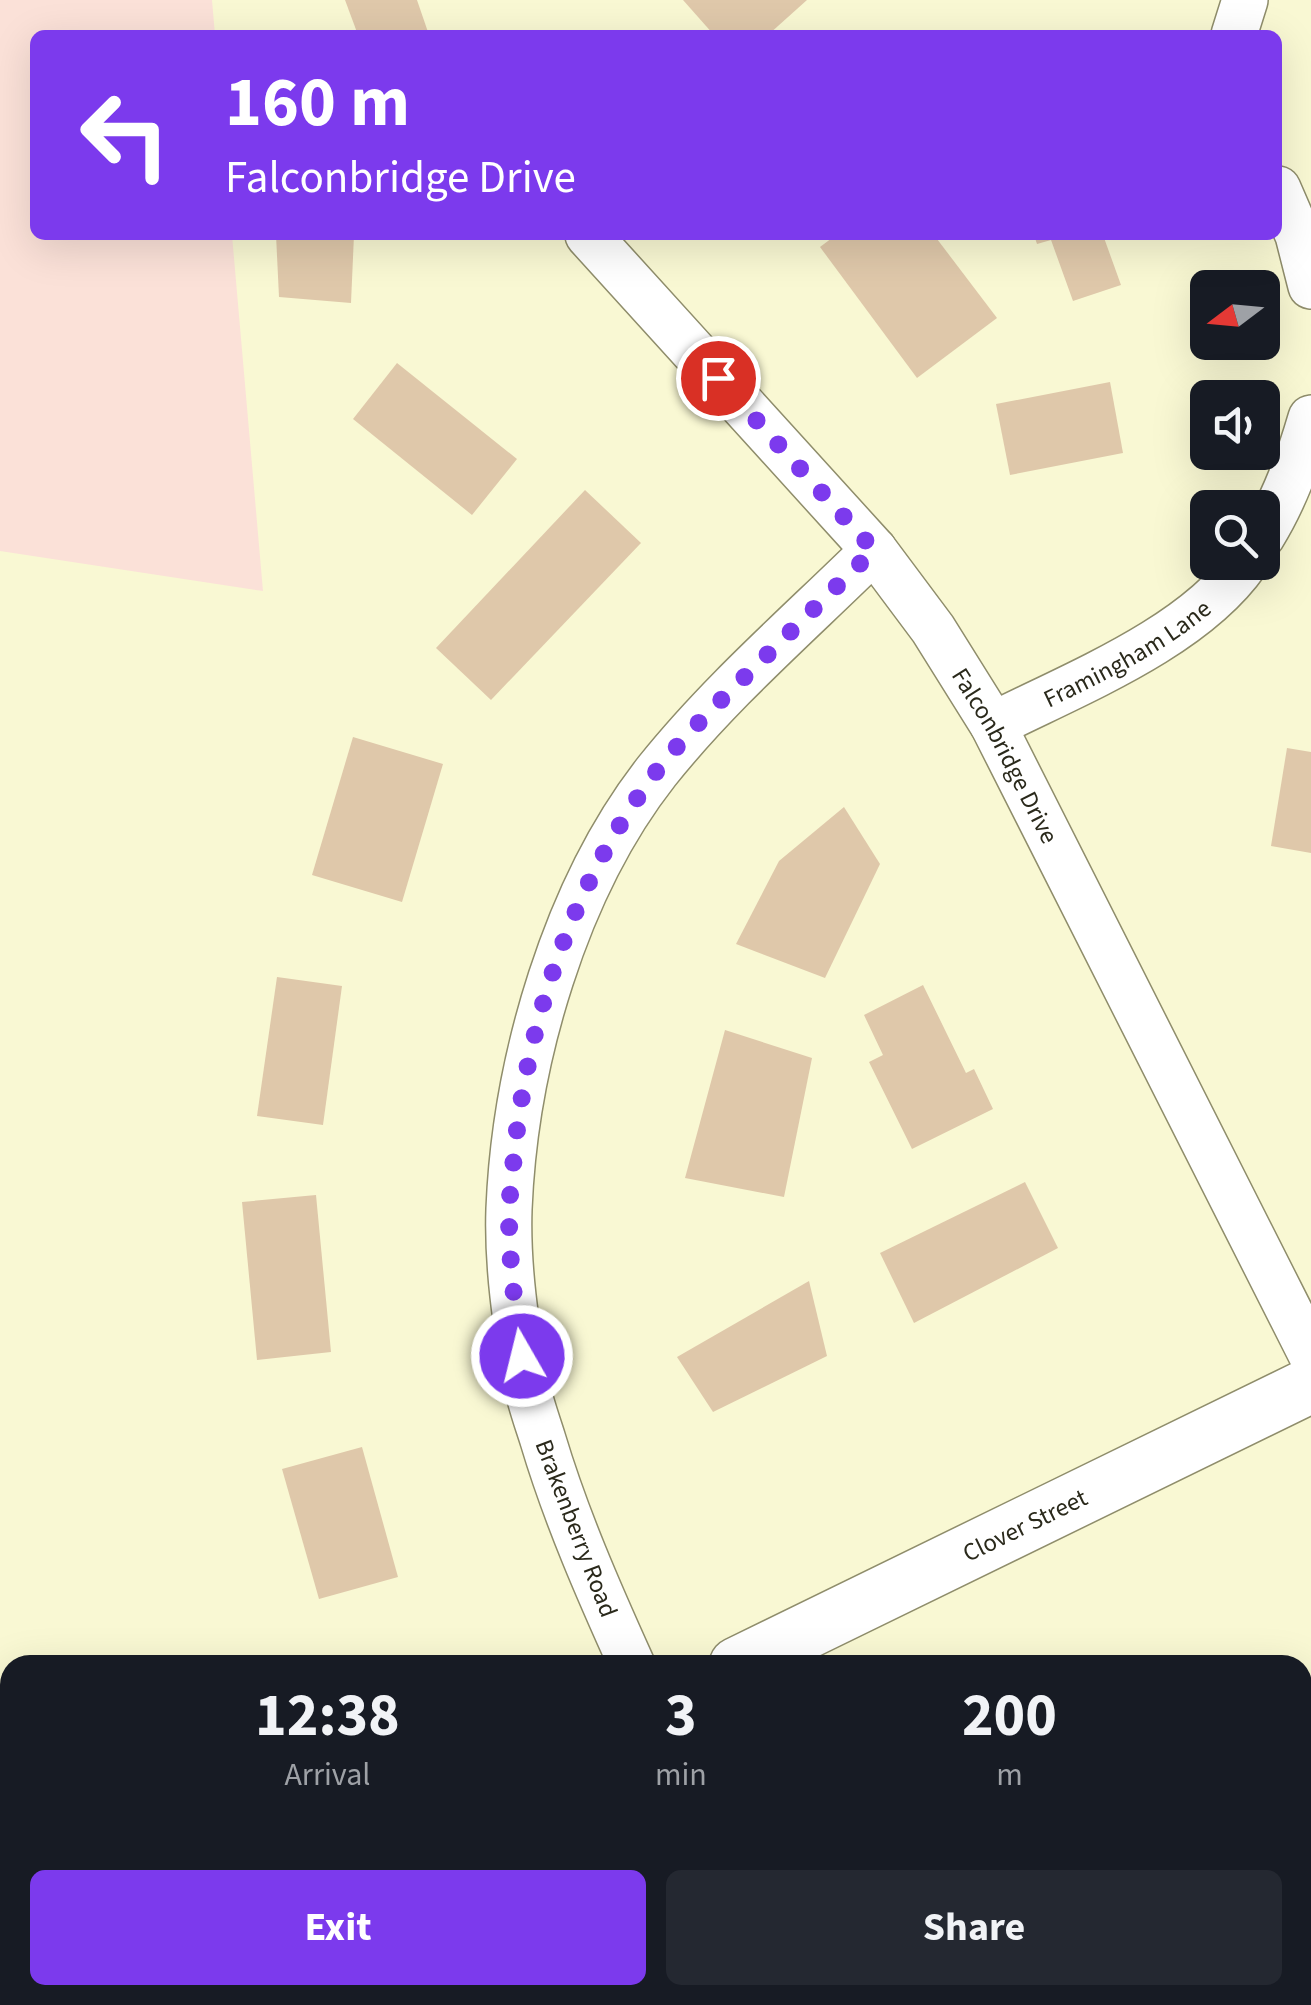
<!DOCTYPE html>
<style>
:root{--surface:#171b24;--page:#242831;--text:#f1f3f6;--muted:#9ea1a6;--accent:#7c3aed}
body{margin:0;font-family:"Source Sans 3",sans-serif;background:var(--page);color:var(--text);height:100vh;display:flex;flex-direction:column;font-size:38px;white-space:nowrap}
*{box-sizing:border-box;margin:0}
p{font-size:32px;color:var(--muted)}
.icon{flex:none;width:55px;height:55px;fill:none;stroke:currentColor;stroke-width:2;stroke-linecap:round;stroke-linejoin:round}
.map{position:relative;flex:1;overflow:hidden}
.side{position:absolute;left:0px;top:1655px;width:1312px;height:350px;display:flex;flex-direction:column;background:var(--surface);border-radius:30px 30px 0 0;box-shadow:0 10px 40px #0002}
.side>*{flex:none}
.top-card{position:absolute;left:30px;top:30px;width:1252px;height:210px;border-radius:15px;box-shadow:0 10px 40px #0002;background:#7c3aed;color:#fff;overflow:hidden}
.needle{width:65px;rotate:254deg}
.fabs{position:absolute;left:1190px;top:270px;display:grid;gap:20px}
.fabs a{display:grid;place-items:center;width:90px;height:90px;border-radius:15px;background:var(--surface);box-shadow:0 10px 40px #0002;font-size:50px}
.pin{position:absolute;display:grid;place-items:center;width:85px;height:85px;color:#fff;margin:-42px;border:5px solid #fff;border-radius:50%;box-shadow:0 2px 10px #0007}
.me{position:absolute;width:110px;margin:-55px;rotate:352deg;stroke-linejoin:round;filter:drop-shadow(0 0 8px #0008)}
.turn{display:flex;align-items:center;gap:35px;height:210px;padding:0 30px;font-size:45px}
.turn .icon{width:130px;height:130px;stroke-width:2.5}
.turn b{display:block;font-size:70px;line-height:85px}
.eta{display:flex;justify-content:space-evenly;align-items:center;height:170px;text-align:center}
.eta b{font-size:60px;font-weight:700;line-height:70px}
.action{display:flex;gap:20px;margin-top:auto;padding:20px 30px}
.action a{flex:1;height:115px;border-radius:15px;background:var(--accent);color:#fff;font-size:40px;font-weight:700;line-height:115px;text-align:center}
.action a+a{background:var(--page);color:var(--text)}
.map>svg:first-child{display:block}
</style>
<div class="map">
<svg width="1311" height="2005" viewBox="0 0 1311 2005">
<rect width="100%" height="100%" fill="#f9f8d3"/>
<polygon fill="#fbe1d8" points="0,0 212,0 215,35 35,35 35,235 232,235 263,591 0,551"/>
<g fill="#dfc8aa">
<polygon points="345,0 417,0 429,35 358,35"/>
<polygon points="683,0 807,0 768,35 714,35"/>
<polygon points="276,235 354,235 351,303 279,297"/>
<polygon points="836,235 934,235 997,318 917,378 820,247"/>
<polygon points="1034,235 1103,235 1121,285 1073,301 1051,240 1037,244"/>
<polygon points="397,363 517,459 472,515 353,419"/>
<polygon points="1110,382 1123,453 1010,475 996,404"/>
<polygon points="585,490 641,543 491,700 436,648"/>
<polygon points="353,737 443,764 402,902 312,875"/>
<polygon points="1287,748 1311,752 1311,853 1271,846"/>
<polygon points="844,807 880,864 825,978 736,944 779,861"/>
<polygon points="277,977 342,986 323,1125 257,1116"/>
<polygon points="923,985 966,1073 974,1069 993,1109 912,1149 869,1062 883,1055 864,1015"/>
<polygon points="725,1030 812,1058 784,1197 685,1178"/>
<polygon points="1025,1182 1058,1248 914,1323 880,1253"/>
<polygon points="316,1195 331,1352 257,1360 242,1202"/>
<polygon points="809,1281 827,1356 713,1412 677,1357"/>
<polygon points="362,1447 398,1577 319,1599 282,1469"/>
</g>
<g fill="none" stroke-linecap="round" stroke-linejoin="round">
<defs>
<g id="minor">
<polyline points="1234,35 1245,0"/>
<polyline points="1278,189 1298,235 1311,286"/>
<path id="s1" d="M 588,235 L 874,550 L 933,629 L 993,725 L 1311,1354"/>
<path d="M 1262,536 C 1285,499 1299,459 1311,418"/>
<path id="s2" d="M 993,725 C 1074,684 1193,638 1246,562"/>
<path d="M 632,1665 C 599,1592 566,1517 543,1440 C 537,1421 530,1402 526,1382 C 516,1326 507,1266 509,1209 C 515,1062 565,888 657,771 C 721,691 801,622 874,550"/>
<polyline points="0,1959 13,2005"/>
<polyline points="785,1995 790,2005"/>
</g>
<g id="major">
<path id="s3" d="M 737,1665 L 1311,1385"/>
<polyline points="24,2005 46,1995"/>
</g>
</defs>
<use href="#minor" stroke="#8f8d6b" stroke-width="48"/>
<use href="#major" stroke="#8f8d6b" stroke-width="58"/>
<use href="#minor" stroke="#fff" stroke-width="45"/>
<use href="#major" stroke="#fff" stroke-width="55"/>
</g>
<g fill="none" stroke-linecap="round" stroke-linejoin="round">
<path stroke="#7c3aed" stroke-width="18" stroke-dasharray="0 32.4" d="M 522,1356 C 515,1309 509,1261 509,1213 C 509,1198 512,1182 513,1167 C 525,1028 571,884 656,772 C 687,732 724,697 760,662 C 798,624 836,587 874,550 L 718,378"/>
</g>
<g text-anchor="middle" stroke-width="8" stroke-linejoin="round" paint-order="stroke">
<g font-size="25" fill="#2a291b" stroke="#fff">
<text dy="9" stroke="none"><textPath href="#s2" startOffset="152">Framingham Lane</textPath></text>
<text dy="9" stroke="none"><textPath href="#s1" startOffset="670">Falconbridge Drive</textPath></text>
<text dy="9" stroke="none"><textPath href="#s3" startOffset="320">Clover Street</textPath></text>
<text transform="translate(577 1528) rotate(69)" y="9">Brakenberry Road</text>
</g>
</g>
</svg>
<div class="fabs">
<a><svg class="needle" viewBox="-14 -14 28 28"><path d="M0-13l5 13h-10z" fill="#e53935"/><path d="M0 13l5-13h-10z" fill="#9ea1a6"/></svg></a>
<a><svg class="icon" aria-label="sound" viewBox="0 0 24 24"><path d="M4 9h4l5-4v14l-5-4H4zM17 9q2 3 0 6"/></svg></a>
<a><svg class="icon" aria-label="search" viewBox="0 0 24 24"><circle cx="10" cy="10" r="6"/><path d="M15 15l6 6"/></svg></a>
</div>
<div class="pin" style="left:718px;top:378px;background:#d93025"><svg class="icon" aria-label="arrive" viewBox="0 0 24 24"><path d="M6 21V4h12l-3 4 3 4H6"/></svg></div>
<svg class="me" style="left:522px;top:1356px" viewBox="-20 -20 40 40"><circle r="17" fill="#7c3aed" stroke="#fff" stroke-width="3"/><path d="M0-11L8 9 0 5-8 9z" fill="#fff"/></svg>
<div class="top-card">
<div class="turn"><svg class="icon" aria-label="left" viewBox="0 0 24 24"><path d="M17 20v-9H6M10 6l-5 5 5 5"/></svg><div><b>160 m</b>Falconbridge Drive</div></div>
</div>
<section class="side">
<div class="eta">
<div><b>12:38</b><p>Arrival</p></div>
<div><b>3</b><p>min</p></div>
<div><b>200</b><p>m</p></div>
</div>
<div class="action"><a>Exit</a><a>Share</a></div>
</section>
</div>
